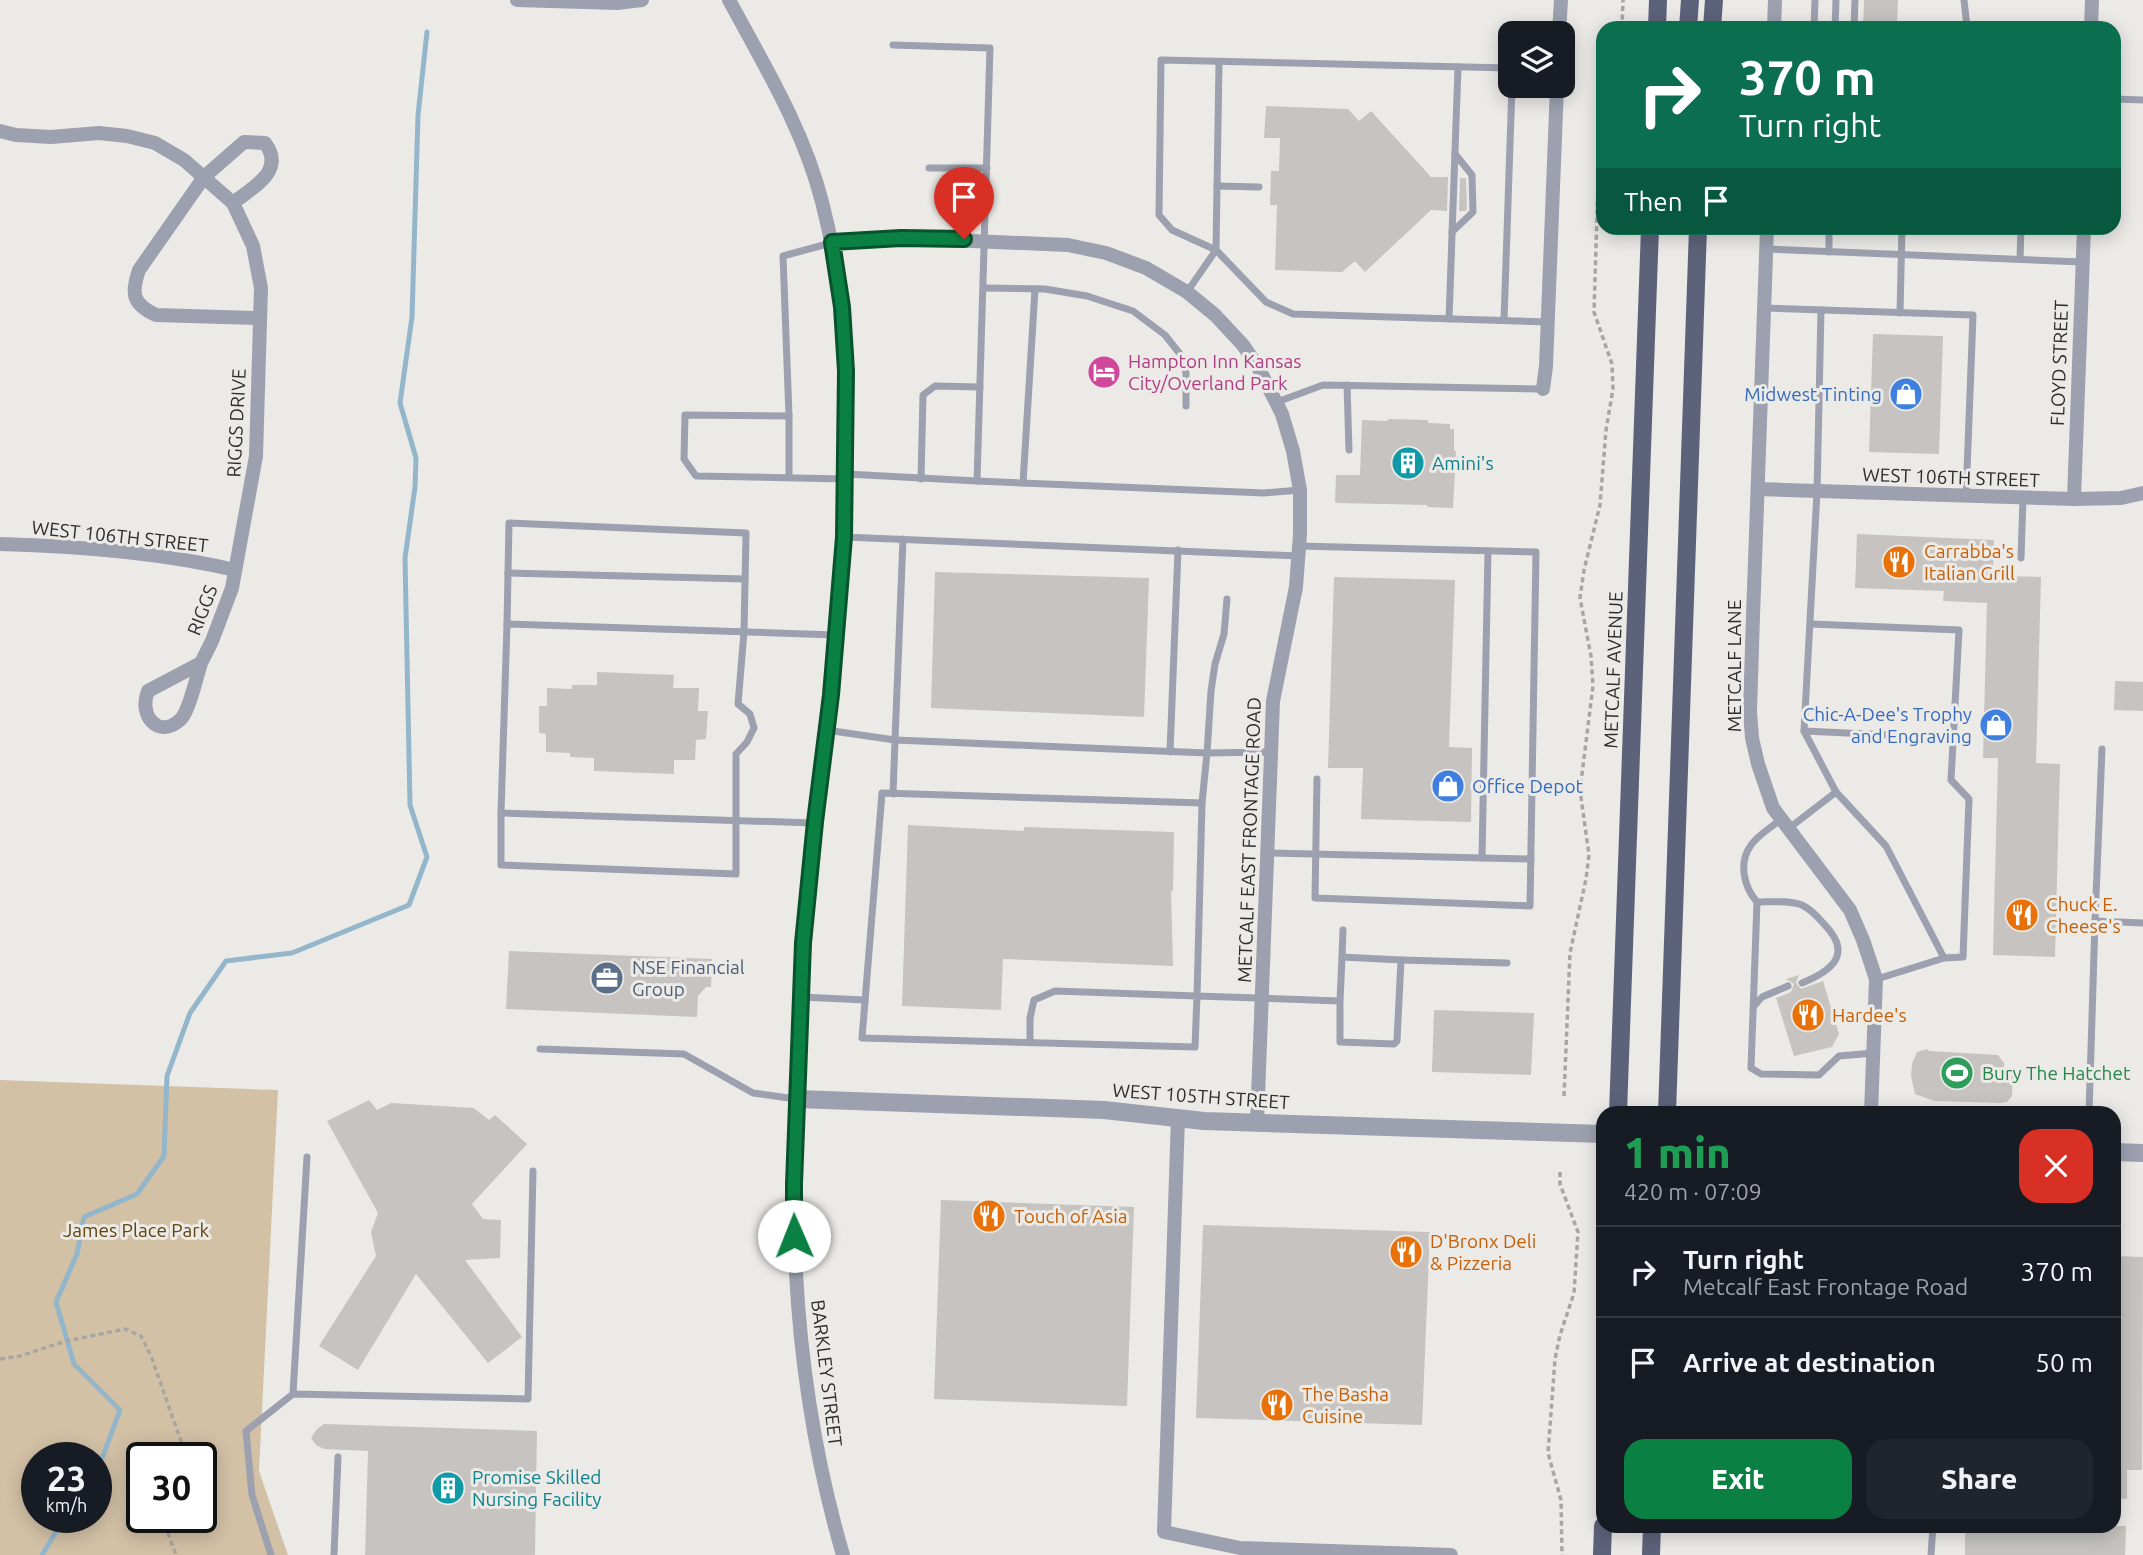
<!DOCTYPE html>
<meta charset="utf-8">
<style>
:root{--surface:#171b24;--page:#20242c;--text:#f1f3f6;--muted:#9ea1a6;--line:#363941;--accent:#0b8043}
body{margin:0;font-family:Ubuntu,sans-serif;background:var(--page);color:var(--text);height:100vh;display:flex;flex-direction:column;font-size:26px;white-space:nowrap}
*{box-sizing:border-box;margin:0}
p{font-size:23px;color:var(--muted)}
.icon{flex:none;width:38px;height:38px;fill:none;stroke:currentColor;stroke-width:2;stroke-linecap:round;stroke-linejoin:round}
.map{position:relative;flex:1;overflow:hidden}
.side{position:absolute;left:1596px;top:1106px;width:525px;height:427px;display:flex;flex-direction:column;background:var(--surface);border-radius:21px;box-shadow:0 4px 18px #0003}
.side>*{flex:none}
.banner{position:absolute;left:1596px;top:21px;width:525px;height:214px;border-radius:21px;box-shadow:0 4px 18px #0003;background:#0b6e4f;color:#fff;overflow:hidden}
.fabs{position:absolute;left:1498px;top:21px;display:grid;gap:14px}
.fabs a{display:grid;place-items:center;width:77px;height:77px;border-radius:14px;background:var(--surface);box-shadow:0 4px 18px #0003;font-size:35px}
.speed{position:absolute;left:21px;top:1442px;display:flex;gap:14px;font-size:35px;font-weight:700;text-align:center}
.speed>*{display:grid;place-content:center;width:91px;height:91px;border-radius:50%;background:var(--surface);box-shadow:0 4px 18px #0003;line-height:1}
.speed small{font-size:18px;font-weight:400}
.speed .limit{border:4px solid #111;border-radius:10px;background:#fff;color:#111}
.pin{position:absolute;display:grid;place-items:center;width:60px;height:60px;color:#fff;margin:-72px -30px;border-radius:50% 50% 50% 0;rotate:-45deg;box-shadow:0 0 7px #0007}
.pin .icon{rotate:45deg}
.me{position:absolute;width:77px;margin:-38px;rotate:359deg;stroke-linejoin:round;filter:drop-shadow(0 0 5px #0008)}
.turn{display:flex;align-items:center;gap:24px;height:147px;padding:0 28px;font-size:32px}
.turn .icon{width:91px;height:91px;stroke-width:2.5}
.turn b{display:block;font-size:49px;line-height:60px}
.then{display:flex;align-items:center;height:66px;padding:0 28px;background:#0003;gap:14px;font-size:26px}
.round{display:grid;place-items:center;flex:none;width:74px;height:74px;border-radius:21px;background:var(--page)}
.head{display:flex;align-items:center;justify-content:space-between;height:119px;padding:0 28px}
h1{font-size:42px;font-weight:800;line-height:52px;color:#1e9e55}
.action{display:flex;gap:14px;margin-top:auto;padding:14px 28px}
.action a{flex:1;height:80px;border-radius:21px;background:var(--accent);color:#fff;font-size:28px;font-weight:800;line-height:80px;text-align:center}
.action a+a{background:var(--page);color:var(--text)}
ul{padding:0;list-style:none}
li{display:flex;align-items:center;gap:21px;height:91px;padding:0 28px;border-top:2px solid var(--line)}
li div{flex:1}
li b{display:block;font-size:26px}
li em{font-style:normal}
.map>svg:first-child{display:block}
</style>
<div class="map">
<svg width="2143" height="1555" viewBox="0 0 2143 1555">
<rect width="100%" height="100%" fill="#eceae7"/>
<path fill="#d3c1a6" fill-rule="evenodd" d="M 0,1080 L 278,1090 L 259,1471 L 288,1555 L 0,1555 ZM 37,1458 L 96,1458 L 96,1517 L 37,1517 ZM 142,1458 L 201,1458 L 201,1517 L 142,1517 Z"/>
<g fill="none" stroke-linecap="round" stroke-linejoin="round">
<g stroke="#94b6cb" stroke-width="5">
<polyline points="96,1467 103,1456 120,1410 74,1364 56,1302 77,1254 84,1217 137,1194 164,1156 167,1076 190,1013 226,961 292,953 409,905 427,857 410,805 405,558 415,487 416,458 400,403 412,317 418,115 427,32"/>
<polyline points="42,1555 65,1517"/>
</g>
</g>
<g fill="#c6c3c0">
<polygon points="1864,0 1898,0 1897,28 1863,28"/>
<polygon points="1266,106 1348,109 1359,121 1371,111 1431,177 1448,177 1447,211 1431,210 1365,272 1355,261 1342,272 1275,270 1277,205 1270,205 1271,171 1279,171 1280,138 1264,138"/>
<polygon points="1460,178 1466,178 1467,209 1465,211 1459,211"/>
<polygon points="1873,334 1943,336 1939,454 1869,452"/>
<polygon points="1388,419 1428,420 1428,423 1450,424 1450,429 1454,429 1454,451 1456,451 1453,508 1427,507 1427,505 1337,503 1335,502 1336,475 1360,475 1362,420 1387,421"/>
<polygon points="1857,534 1994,540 1993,576 2041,577 2036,763 2060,764 2055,957 1993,955 1998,758 1983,758 1987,603 1943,601 1944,591 1855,588"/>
<polygon points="935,572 1149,578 1144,717 931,708"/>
<polygon points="1334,577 1455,580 1449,747 1472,748 1471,822 1361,819 1363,768 1328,768"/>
<polygon points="597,672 674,675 673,688 699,688 698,711 708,711 706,739 696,740 695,760 674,760 674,774 594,771 594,758 570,757 570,753 546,752 546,734 539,733 539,706 547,706 547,688 572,689 572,685 597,685"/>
<polygon points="2115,681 2143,682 2143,711 2114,710"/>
<polygon points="908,825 1024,831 1024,827 1174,832 1173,891 1171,891 1173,966 1003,959 1001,1010 902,1006"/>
<polygon points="509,951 712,959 711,987 706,987 698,996 697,1017 506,1009"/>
<polygon points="1799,975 1796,983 1801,989 1823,981 1839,1034 1832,1047 1794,1056 1776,998 1791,992 1794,984 1786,979"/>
<polygon points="1434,1010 1534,1013 1531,1075 1432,1072"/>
<polygon points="1927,1049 1929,1051 1998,1055 2004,1063 2004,1076 2013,1076 2012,1096 2007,1102 2001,1103 1934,1101 1915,1094 1911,1076 1912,1064 1917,1052"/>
<polygon points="369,1100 377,1110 391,1103 474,1108 489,1120 495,1115 527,1144 472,1204 483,1219 501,1220 500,1258 465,1260 522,1337 488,1363 416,1274 358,1370 319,1346 376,1256 371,1232 378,1213 327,1121"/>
<polygon points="941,1200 1134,1207 1127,1406 934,1399"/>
<polygon points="1203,1225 1430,1232 1422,1425 1196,1418"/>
<polygon points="2114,1256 2143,1257 2142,1470 2127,1470 2127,1499 2114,1498"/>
<polygon points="324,1424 537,1431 535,1555 365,1555 368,1451 324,1449 316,1445 311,1438 317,1429"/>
<polygon points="1965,1526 2126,1526 2125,1555 1965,1555"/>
</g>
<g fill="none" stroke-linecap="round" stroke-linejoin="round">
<g stroke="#a7a6a3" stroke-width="3.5" stroke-dasharray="5 3.5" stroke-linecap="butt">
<polyline points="1622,28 1623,0"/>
<polyline points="1564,1096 1570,953 1586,879 1589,855 1580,790 1593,686 1591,656 1580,598 1584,570 1600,505 1606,430 1613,389 1612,364 1594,312 1598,182 1603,164"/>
<polyline points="1560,1172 1560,1184 1578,1232 1574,1293 1560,1335 1555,1359 1548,1453 1561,1500 1562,1555"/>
<polyline points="0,1359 20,1356 66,1341 125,1329 141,1336 151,1356 181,1441 178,1458"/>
<polyline points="162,1517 176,1555"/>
</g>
<g stroke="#9da0ae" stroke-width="7">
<polyline points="1964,0 1967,27 1970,28"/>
<polyline points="1774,27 1815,28"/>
<polyline points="1814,28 1815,0"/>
<polyline points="1835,28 1836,0"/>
<polyline points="1854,28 1855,0"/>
<polyline points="1510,68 1161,60 1159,215 1172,230 1216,250 1266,302 1293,314 1548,322"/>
<polyline points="2114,99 2143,100"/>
<polyline points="929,168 987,168"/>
<polyline points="1217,186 1259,187"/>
<polyline points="1452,232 1473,212 1472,175 1455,154"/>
<polyline points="1766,249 2082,262"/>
<polyline points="1829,252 1829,228"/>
<polyline points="2020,259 2021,228"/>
<polyline points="984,288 1045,289 1087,296 1133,311 1165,335 1180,354 1186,373 1186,406"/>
<polyline points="1187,292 1216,250 1219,62"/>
<polyline points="1765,308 1973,315 1966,497"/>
<polyline points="1821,310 1817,492 1804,731 1836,792 1886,846 1944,958 1877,979"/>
<polyline points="1900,313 1902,228"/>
<polyline points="1449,319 1458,67"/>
<polyline points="1504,320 1512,86"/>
<polyline points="1347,385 1349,450"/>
<polyline points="1277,402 1323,385 1543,389"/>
<polyline points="789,416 783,256 831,243"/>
<polyline points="846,474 977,481 990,48 893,45"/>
<polyline points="789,478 789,416 685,415 684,459 696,476 845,479"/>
<polyline points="921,479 923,395 935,386 980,387"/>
<polyline points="977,481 1264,493 1300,490"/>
<polyline points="1023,483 1035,289"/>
<polyline points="844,537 1298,556"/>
<polyline points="903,539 895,740 1207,753 1211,691 1215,664 1224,634 1227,599"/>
<polyline points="1299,546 1536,552 1530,906 1315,898 1317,779"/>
<polyline points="2021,558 2023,498"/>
<polyline points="508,573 745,579"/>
<polyline points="1811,624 1959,630 1951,780 1969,799 1963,957 1944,958"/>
<polyline points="826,730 895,740 893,794"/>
<polyline points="1804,731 1953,738"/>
<polyline points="1170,752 1178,550"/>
<polyline points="1202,803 1207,753 1270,752"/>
<polyline points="501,813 501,865 736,874 736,754 747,742 754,728 750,714 738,704 744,632 746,533 509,523 507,624"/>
<path d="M 1781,819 C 1772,827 1758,835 1751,845 C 1738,863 1744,887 1757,902 L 1751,1068 L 1761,1074 L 1819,1075 L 1839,1056 L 1874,1053"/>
<polyline points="814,823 501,813 507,624 835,635"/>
<polyline points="1788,829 1836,792"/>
<polyline points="1268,853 1531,859"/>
<polyline points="1482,858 1488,551"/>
<path d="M 1757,902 C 1771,902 1789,900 1802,905 C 1810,909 1817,916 1823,923 C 1853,953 1834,970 1802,983"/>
<polyline points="2095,921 2102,749"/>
<polyline points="1342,957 1343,930"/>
<polyline points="1401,960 1507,963"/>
<polyline points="801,997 865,1000"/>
<polyline points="1754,1006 1762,997 1788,986"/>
<polyline points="1030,1043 1030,1018 1034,1000 1055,991 1197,996 1202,803 882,793 862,1038 1195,1047 1197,996 1340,1001 1340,1042 1394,1044 1397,1041 1401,960 1342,957 1340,1001"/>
<polyline points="540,1049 684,1054 753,1093 796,1099"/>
<polyline points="2089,1113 2095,921 2143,923"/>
<polyline points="293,1394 307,1157"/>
<polyline points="271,1555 252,1495 246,1431 293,1394 528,1399 533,1171"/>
<polyline points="334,1555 338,1457"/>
<polyline points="1931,1555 1933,1526"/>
</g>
<g stroke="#9da0ae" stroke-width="14">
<polyline points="517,0 617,3 642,0"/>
<path d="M 729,0 C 764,65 804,130 822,202 C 842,277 846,353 846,431 C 846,562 830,690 815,820 C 806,899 802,978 799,1058 C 797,1100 794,1143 794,1185 C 793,1310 808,1435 843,1555"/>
<polyline points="1774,28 1775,0"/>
<polyline points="2091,28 2092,0"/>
<polyline points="1559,33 1561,0"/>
<path d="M 0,131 L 16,135 L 51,137 L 99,133 L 127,136 L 155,143 L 184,160 L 233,203 L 253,246 L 261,288 L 256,456 L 232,588 L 212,641 L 201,663 L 148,691 C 138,716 159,740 181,719 C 189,711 197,676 201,663"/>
<path d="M 233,203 C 253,187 286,171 265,143 L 244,142 L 204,177 L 139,270 C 131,293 132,304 156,315 L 260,318"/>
<polyline points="1767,228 1753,616 1750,711 1752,738 1758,764 1773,808 1850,910 1863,940 1876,979 1871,1113"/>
<polyline points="832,242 901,238 1068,245 1106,253 1146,268 1187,292 1215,315 1243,345 1258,367 1282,414 1293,451 1300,490 1300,534 1296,587 1273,701 1257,1123"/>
<polyline points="1543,389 1546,366 1557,86"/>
<polyline points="1758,489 2074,499 2121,498 2143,493"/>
<polyline points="2074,499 2084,228"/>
<path d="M 0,544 C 78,546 158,552 235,570"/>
<polyline points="1178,1118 1164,1532 1240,1548 1451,1555"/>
</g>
<g stroke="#9da0ae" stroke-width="18">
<polyline points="797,1099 1104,1110 1204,1121 1603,1134"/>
<polyline points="2114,1152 2143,1153"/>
</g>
<g stroke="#5d627b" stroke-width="18">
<polyline points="1657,28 1658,0"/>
<polyline points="1688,28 1690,0"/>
<polyline points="1712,28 1714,0"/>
<polyline points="1618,1113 1650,228"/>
<polyline points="1667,1113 1698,228"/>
<polyline points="1602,1555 1603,1526"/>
<polyline points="1651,1555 1652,1526"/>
</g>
</g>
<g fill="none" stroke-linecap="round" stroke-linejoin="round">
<defs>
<polyline id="route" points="794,1236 794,1184 803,943 815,822 831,695 844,537 846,371 842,307 832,242 901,238 964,239"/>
</defs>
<use href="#route" stroke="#07532c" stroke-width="18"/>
<use href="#route" stroke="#0b8043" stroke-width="12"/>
</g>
<defs>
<symbol id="hotel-disc" viewBox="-11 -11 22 22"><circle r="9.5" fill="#d1479c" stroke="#eceae7"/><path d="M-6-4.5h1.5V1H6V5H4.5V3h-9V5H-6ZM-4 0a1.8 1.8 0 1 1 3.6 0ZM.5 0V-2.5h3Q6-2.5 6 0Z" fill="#fff"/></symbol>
<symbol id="shop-disc" viewBox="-11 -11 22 22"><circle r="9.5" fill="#3f7fe0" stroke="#eceae7"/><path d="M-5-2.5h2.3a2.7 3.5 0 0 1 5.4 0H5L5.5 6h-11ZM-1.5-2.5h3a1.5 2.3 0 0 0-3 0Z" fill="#fff"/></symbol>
<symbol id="building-disc" viewBox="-11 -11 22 22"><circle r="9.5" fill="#0f9aa8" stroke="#eceae7"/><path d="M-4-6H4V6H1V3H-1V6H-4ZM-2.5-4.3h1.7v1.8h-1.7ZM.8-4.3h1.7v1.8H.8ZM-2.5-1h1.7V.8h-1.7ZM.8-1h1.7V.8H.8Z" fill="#fff"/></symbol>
<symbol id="restaurant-disc" viewBox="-11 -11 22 22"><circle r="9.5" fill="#e8710a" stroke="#eceae7"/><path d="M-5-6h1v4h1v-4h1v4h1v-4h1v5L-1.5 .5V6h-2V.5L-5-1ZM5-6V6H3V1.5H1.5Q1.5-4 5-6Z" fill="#fff"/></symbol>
<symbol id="office-disc" viewBox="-11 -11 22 22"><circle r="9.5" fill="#5c6f8a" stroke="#eceae7"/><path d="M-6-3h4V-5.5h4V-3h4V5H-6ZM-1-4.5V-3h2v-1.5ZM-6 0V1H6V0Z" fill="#fff"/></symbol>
<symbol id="stadium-disc" viewBox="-11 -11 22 22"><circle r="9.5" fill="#2e9e5b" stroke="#eceae7"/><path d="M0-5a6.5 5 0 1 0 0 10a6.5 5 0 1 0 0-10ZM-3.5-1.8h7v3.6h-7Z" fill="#fff"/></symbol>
</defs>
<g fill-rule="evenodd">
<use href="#hotel-disc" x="1085" y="353" width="38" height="38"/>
<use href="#shop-disc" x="1887" y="375" width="38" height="38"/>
<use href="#building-disc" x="1389" y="444" width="38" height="38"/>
<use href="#restaurant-disc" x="1880" y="543" width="38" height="38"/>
<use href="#shop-disc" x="1977" y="706" width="38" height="38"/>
<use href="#shop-disc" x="1429" y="767" width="38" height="38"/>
<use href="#restaurant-disc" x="2003" y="896" width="38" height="38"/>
<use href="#office-disc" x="588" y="959" width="38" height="38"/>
<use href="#restaurant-disc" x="1789" y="996" width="38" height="38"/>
<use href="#stadium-disc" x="1938" y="1054" width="38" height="38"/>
<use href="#restaurant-disc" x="970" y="1197" width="38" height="38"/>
<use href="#restaurant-disc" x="1387" y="1233" width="38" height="38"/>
<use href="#restaurant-disc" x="1258" y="1386" width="38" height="38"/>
<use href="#building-disc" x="429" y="1469" width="38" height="38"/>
</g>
<g text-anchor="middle" stroke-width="6" stroke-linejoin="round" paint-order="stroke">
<g font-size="19" fill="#b23c85" stroke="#eceae7" text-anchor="start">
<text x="1128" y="368">Hampton Inn Kansas<tspan x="1128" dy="22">City/Overland Park</tspan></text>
</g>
<g font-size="19" fill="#2e2e2c" stroke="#eceae7">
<text transform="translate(2059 363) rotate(-88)" y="7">FLOYD STREET</text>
<text transform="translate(236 423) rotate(-87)" y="7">RIGGS DRIVE</text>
<text transform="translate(1951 477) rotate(2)" y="7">WEST 106TH STREET</text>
<text transform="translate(120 536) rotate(6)" y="7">WEST 106TH STREET</text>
<text transform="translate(202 610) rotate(-69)" y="7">RIGGS</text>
<text transform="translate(1734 666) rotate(-90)" y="7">METCALF LANE</text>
<text transform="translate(1613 670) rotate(-88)" y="7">METCALF AVENUE</text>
<text transform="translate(1249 840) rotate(-88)" y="7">METCALF EAST FRONTAGE ROAD</text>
<text transform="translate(1201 1096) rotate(4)" y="7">WEST 105TH STREET</text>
<text transform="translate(827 1373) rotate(83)" y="7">BARKLEY STREET</text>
</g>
<g font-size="19" fill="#366cbe" stroke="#eceae7" text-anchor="end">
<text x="1882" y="401">Midwest Tinting</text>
<text x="1972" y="721">Chic-A-Dee's Trophy<tspan x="1972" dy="22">and Engraving</tspan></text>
<text x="1472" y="793" text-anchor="start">Office Depot</text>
</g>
<g font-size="19" fill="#0d838f" stroke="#eceae7" text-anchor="start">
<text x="1432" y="470">Amini's</text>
<text x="472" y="1484">Promise Skilled<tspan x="472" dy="22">Nursing Facility</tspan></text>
</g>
<g font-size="19" fill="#c56008" stroke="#eceae7" text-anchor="start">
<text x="1924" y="558">Carrabba's<tspan x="1924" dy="22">Italian Grill</tspan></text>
<text x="2046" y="911">Chuck E.<tspan x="2046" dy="22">Cheese's</tspan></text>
<text x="1832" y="1022">Hardee's</text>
<text x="1014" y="1223">Touch of Asia</text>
<text x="1430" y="1248">D'Bronx Deli<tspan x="1430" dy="22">&amp; Pizzeria</tspan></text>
<text x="1302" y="1401">The Basha<tspan x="1302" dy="22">Cuisine</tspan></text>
</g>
<g font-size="19" fill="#4e5e75" stroke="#eceae7" text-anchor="start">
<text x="632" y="974">NSE Financial<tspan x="632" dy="22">Group</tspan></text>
</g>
<g font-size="19" fill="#27864d" stroke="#eceae7" text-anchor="start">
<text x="1982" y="1080">Bury The Hatchet</text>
</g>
<g font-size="19" fill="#61440e" stroke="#eceae7">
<text x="136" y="1237">James Place Park</text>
</g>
</g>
</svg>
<div class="fabs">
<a><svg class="icon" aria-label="layers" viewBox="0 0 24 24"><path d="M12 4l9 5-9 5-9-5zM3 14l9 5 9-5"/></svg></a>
</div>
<div class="speed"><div>23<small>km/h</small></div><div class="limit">30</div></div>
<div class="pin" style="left:964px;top:239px;background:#d93025"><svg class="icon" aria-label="arrive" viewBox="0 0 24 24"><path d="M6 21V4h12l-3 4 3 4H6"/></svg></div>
<svg class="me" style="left:794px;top:1236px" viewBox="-20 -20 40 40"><circle r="19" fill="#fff"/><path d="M0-13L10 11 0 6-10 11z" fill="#0b8043"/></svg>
<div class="banner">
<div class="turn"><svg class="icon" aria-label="right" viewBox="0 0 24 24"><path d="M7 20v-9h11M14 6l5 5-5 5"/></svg><div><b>370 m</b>Turn right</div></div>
<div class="then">Then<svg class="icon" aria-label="arrive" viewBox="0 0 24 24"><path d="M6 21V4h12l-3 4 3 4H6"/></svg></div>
</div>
<section class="side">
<div class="head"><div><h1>1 min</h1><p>420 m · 07:09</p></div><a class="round" style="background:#d93025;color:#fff"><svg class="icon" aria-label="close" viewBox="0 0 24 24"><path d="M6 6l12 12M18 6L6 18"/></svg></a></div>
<ul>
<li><svg class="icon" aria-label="right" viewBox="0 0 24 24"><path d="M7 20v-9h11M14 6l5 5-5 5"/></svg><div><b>Turn right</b><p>Metcalf East Frontage Road</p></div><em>370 m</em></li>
<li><svg class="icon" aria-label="arrive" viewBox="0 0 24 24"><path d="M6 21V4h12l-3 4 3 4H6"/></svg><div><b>Arrive at destination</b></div><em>50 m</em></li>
</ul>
<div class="action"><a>Exit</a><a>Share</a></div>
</section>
</div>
